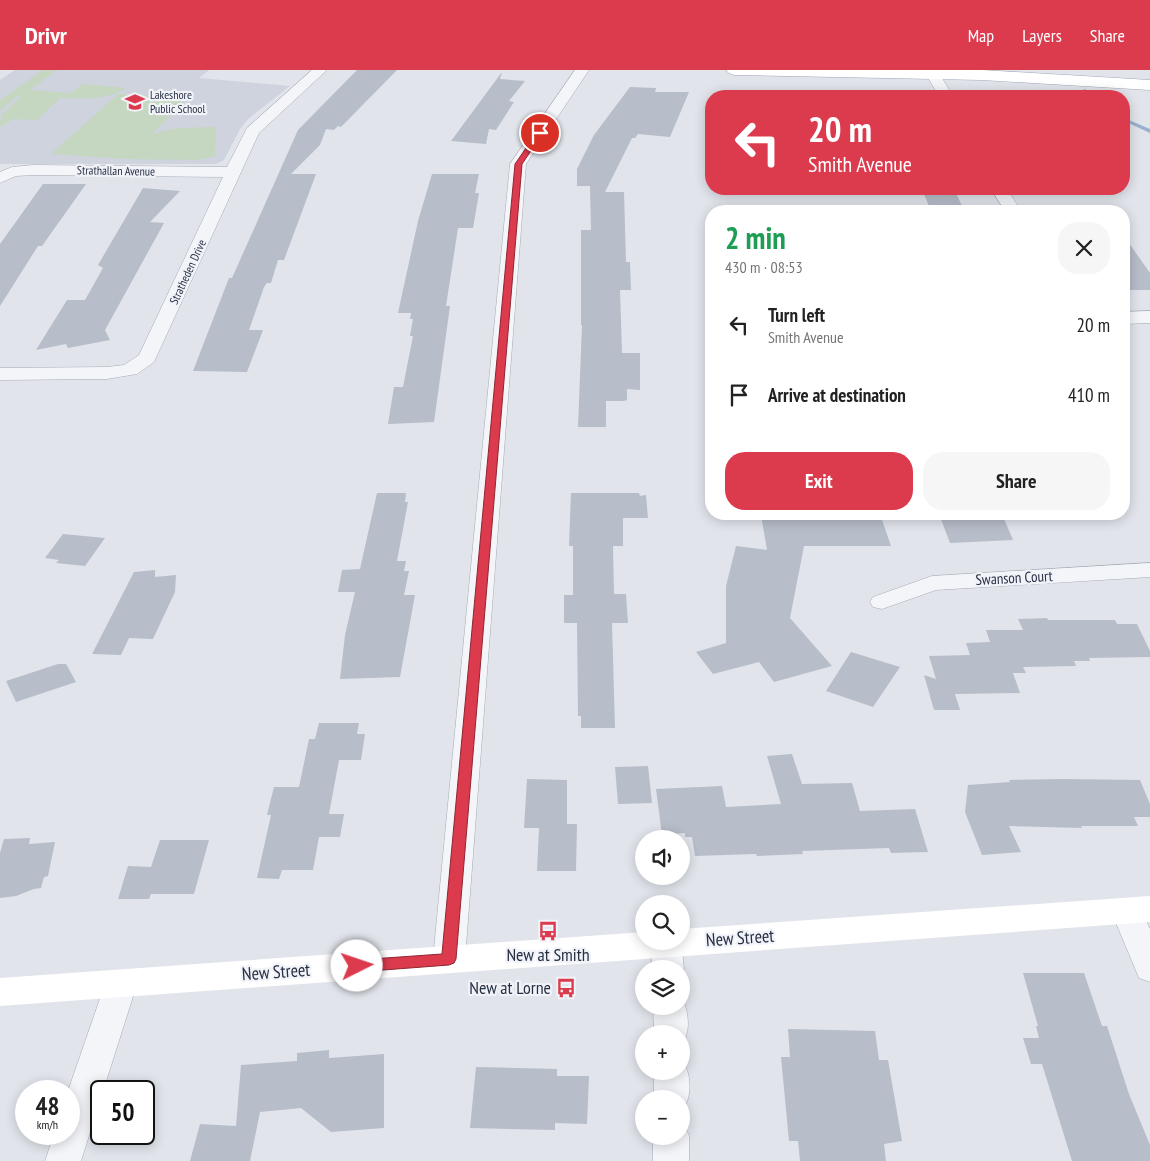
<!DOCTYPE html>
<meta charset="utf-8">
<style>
:root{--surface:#fff;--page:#f6f6f6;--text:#222;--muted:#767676;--accent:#dc3a4d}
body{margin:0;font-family:"PT Sans Narrow",sans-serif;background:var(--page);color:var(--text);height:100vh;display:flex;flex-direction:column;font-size:19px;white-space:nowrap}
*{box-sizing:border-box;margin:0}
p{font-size:16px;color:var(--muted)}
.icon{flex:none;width:28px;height:28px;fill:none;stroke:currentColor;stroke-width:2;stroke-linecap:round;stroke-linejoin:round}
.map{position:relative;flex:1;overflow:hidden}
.panel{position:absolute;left:705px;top:135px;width:425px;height:315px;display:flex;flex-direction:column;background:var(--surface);border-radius:20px;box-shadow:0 2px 12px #0003}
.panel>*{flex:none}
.hud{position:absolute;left:705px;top:20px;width:425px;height:105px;border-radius:20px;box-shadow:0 2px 12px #0003;background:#dc3a4d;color:#fff;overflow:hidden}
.buttons{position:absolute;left:635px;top:760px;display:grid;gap:10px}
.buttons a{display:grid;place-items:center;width:55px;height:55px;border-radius:50%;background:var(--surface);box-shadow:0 2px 12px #0003;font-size:25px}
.speed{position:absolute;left:15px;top:1010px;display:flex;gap:10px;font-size:25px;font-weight:700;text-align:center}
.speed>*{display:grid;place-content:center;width:65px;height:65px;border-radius:50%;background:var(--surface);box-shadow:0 2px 12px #0003;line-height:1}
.speed small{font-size:12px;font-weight:400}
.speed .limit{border:2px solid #111;border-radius:8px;background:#fff;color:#111}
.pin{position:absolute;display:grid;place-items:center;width:42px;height:42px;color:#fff;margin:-21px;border:2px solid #fff;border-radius:50%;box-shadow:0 1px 5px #0007}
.me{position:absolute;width:55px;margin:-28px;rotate:86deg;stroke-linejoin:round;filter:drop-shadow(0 0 4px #0008)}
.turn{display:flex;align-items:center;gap:18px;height:105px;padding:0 20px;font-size:22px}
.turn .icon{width:65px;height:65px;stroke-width:2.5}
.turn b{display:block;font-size:35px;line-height:42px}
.round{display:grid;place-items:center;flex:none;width:52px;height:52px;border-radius:20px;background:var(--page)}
.head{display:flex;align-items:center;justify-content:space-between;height:85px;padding:0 20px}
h1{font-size:30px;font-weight:800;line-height:38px;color:#1e9e55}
.primary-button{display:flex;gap:10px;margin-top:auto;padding:10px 20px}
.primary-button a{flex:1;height:58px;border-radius:20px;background:var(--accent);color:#fff;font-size:20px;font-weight:800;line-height:58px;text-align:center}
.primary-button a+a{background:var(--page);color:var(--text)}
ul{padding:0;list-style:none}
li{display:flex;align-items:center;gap:15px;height:70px;padding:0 20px}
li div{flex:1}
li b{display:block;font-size:19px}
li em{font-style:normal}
header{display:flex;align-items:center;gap:30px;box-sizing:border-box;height:70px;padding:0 25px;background:var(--accent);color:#fff}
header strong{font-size:24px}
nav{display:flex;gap:28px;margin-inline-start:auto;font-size:18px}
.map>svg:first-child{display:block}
</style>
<header>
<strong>Drivr</strong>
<nav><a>Map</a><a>Layers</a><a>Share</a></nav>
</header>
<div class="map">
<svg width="1150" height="1091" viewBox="0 0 1150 1091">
<rect width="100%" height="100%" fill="#e1e4eb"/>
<polygon fill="#ced3dd" points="15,0 209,0 199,8 290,16 248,49 240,59 224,90 216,94 0,94 0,10"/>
<g fill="#c5d6c1">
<path d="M 43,0 L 57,0 L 30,20 L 71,23 L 83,14 L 126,18 C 102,33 73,28 46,27 L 60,28 L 37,50 L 13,49 L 0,57 L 0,49 L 3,49 L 0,46 L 21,26 L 17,26 L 0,41 L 0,30 Z"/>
<polygon points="118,24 188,28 152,64 177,58 216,57 215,86 199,90 126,89 51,84"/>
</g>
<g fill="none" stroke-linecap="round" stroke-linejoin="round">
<g fill="#98b1ce" fill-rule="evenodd">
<polygon points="1085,19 1094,26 1089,26 1083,20"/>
<polygon points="1124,48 1150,59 1150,63 1124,51"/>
</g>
</g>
<g fill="#b7bdc9">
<polygon points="357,0 397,0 341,57 338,56 334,60 326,59 320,75 291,104 316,104 284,190 278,190 271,213 267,213 264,217 249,260 263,260 247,302 193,301 229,208 232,208 298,60"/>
<polygon points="502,2 500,9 525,11 509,31 514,32 496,60 489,59 486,74 451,71"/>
<polygon points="630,17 656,18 655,22 689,22 670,67 638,64 635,68 632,68 605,122 624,122 626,192 630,192 631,220 620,220 622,283 640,283 640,320 627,319 627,330 624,331 606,331 606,357 578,357 582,255 581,255 581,160 591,160 590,116 577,116 577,99 594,65"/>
<polygon points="432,104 479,104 475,123 479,123 473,158 458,158 446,236 450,236 434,352 388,354 394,317 403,317 413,266 410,266 413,249 410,249 411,243 398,243 418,151"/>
<polygon points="43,114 86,114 42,176 38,176 0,236 0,174"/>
<polygon points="143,118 180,121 150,152 164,153 105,260 110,270 68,278 66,274 36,280 67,230 85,230 103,198 98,195"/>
<polygon points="922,119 954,119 964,140 931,141"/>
<polygon points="1124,166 1150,203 1150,220 1124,220"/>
<polygon points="377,423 406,423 405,432 408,432 397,491 406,491 404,501 409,501 404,525 415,525 400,607 340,609 345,565 355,522 338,522 342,500 360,499"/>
<polygon points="571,423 639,423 640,426 646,425 648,448 623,448 623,476 613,476 614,524 626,524 628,553 612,553 615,658 581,658 581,646 578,646 577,553 564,553 564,525 573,525 573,476 569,476"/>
<polygon points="880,444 891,476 804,476 790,548 832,596 774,612 759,592 713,604 696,582 726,573 726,516 736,476 767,480 761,445"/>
<polygon points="939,444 1002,444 1013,470 950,473"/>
<polygon points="63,464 105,468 85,496 56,493 59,490 45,488"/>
<polygon points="155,500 155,507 176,505 175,522 153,569 129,568 121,585 92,584 134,502"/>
<polygon points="1047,548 1048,550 1115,550 1117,554 1137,554 1150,581 1150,587 1089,588 1090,591 1074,591 1076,596 1023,597 1026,603 1013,603 1020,623 955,624 960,640 934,640 924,605 936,609 929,586 970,585 966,573 990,572 986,560 1023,560 1018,549"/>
<polygon points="851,582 900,597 873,637 826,621"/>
<polygon points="58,594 66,594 76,612 16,632 6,611"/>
<polygon points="319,653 359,653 357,664 365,664 361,690 339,690 329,744 344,744 340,767 319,767 313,800 282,800 279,809 257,808 271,745 267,745 274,717 299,717 309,669 315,669"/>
<polygon points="792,684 802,714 852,713 860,741 915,739 928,782 891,783 889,778 802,781 803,784 757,786 756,784 695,786 692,767 685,767 685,763 662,765 656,719 722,716 726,737 781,734 767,686"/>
<polygon points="648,696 652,733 618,734 615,697"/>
<polygon points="527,709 567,710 567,754 577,754 576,801 537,801 539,758 524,758"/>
<polygon points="1063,709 1140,710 1150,734 1150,747 1134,747 1138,756 1081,756 1082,758 1009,756 1021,782 982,785 965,742 968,715 1010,712 1009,710"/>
<polygon points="30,768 29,774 55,772 48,806 44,807 41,818 34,819 16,826 0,828 0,783 4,769"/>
<polygon points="160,770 209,770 194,824 151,824 149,829 118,829 128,796 151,797"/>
<polygon points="1023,903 1084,903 1102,956 1107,956 1129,1024 1150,1075 1150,1091 1072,1091 1042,994 1031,994 1023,968 1039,968 1036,956 1038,956"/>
<polygon points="788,959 875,961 879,990 888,990 902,1071 884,1074 886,1091 800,1091 798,1071 789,1071 781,987 790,987"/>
<polygon points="329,980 329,988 384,984 384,1058 331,1062 301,1038 260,1042 250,1091 190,1091 200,1054 236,1056 241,995 297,991 297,983"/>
<polygon points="476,997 557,999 557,1006 589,1006 587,1054 555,1053 555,1060 470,1058"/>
</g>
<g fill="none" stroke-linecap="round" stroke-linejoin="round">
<defs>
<g id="minor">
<polygon points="312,0 327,0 259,63 154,292 137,304 107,309 0,310 0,298 107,297 124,295 139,285 223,107 33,105 16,106 0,113 0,102 12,97 33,95 227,97 247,58"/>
<polygon points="575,0 589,0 526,94 465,889 460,898 449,901 438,898 433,889 510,94"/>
<polygon points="927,0 937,0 953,26 939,26 925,3"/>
<polygon points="991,119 1007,119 1021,141 1005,141"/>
<polygon points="1150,241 1150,253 1124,254 1124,242"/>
<polygon points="1150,493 1150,507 936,520 882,539 873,537 870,532 873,527 932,506"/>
<polygon points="1127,829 1138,833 1150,859 1150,912 1139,908 1111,841 1116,833"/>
<polygon points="651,871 681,871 684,899 681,904 681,899 652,899"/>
<polygon points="121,901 133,905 137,914 103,1021 101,1021 101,1028 81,1091 45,1091 54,1064 69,1064 68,1021 105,914 109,905"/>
<path d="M 682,927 C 688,940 692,963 681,974 L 681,964 L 654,964 L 653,936 L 681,936 Z"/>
<path d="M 681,990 C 692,1000 693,1031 681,1040 L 681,1029 L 654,1029 L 654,1001 L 681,1001 Z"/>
<polygon points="681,1054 684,1055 689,1066 689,1091 653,1091 653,1066 681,1066"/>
</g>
<polygon id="primary" points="726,0 982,0 1150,10 1150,20 982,10 734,5 729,3"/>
</defs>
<use href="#minor" stroke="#a5abb6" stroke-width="1"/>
<use href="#primary" stroke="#9fa8b8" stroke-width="1"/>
<use href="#minor" fill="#f4f5f9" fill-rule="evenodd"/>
<polygon fill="#fff" fill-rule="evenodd" points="1150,826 1150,852 0,936 0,908 644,862 644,871 681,871 681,859"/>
<use href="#primary" fill="#fff" fill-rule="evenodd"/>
</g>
<polygon fill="#dc3a4d" stroke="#8f2632" points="540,61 543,63 522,94 456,889 454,893 449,895 357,902 352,900 349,896 352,892 357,890 442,884 515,94 537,62"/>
<defs>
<symbol id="school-bare" viewBox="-9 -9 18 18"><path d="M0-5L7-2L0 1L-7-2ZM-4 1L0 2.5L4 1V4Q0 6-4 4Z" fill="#dc3a4d" stroke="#f1f3f8" stroke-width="2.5" paint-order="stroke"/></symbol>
<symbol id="bus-bare" viewBox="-9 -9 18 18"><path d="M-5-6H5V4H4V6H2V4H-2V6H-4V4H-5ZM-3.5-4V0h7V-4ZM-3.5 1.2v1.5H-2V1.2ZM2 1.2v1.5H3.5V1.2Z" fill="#dc3a4d" stroke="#f1f3f8" stroke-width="2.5" paint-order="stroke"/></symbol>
</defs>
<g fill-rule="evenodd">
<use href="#school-bare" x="121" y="18" width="28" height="28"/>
<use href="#bus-bare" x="534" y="847" width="28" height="28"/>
<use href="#bus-bare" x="552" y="904" width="28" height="28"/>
</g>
<g text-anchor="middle" stroke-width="4.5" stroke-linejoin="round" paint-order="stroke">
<g font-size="12" fill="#273144" stroke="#f1f3f8" text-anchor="start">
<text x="150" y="29">Lakeshore<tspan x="150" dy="14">Public School</tspan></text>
</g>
<g font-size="12" fill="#273144" stroke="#f1f3f8">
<text transform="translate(116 101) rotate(1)" y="4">Strathallan Avenue</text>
<text transform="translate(188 202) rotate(-65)" y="4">Stratheden Drive</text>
</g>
<g font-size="15" fill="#273144" stroke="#f1f3f8">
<text transform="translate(1014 508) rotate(-3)" y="5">Swanson Court</text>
</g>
<g font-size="18" fill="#273144" stroke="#f1f3f8">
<text transform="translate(740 868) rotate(-4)" y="6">New Street</text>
<text transform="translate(276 902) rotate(-4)" y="6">New Street</text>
</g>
<g font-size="18" fill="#273144" stroke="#f1f3f8">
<text x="548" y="891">New at Smith</text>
<text x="551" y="924" text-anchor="end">New at Lorne</text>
</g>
</g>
</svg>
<div class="buttons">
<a><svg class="icon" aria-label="sound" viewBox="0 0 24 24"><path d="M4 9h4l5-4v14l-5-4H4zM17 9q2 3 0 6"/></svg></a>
<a><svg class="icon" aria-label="search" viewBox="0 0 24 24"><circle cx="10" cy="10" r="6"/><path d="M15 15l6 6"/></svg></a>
<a><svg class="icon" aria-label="layers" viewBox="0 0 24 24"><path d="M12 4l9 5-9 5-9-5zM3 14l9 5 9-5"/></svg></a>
<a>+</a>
<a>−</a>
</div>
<div class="speed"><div>48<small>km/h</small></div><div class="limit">50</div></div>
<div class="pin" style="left:540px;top:63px;background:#d93025"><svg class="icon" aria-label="arrive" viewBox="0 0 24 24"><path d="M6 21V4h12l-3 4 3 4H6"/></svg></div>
<svg class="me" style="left:357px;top:896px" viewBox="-20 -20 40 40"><circle r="19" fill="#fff"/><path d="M0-13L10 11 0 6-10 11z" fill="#dc3a4d"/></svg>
<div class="hud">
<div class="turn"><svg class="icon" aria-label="left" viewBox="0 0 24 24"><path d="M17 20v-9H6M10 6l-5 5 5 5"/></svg><div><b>20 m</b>Smith Avenue</div></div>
</div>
<section class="panel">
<div class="head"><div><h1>2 min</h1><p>430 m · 08:53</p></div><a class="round"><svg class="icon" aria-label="close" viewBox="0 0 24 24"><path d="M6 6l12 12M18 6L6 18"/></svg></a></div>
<ul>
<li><svg class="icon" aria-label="left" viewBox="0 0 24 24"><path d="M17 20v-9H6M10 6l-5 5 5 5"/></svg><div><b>Turn left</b><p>Smith Avenue</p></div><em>20 m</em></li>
<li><svg class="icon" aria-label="arrive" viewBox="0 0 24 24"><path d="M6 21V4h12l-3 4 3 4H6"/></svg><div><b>Arrive at destination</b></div><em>410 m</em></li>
</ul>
<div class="primary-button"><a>Exit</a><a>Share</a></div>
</section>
</div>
